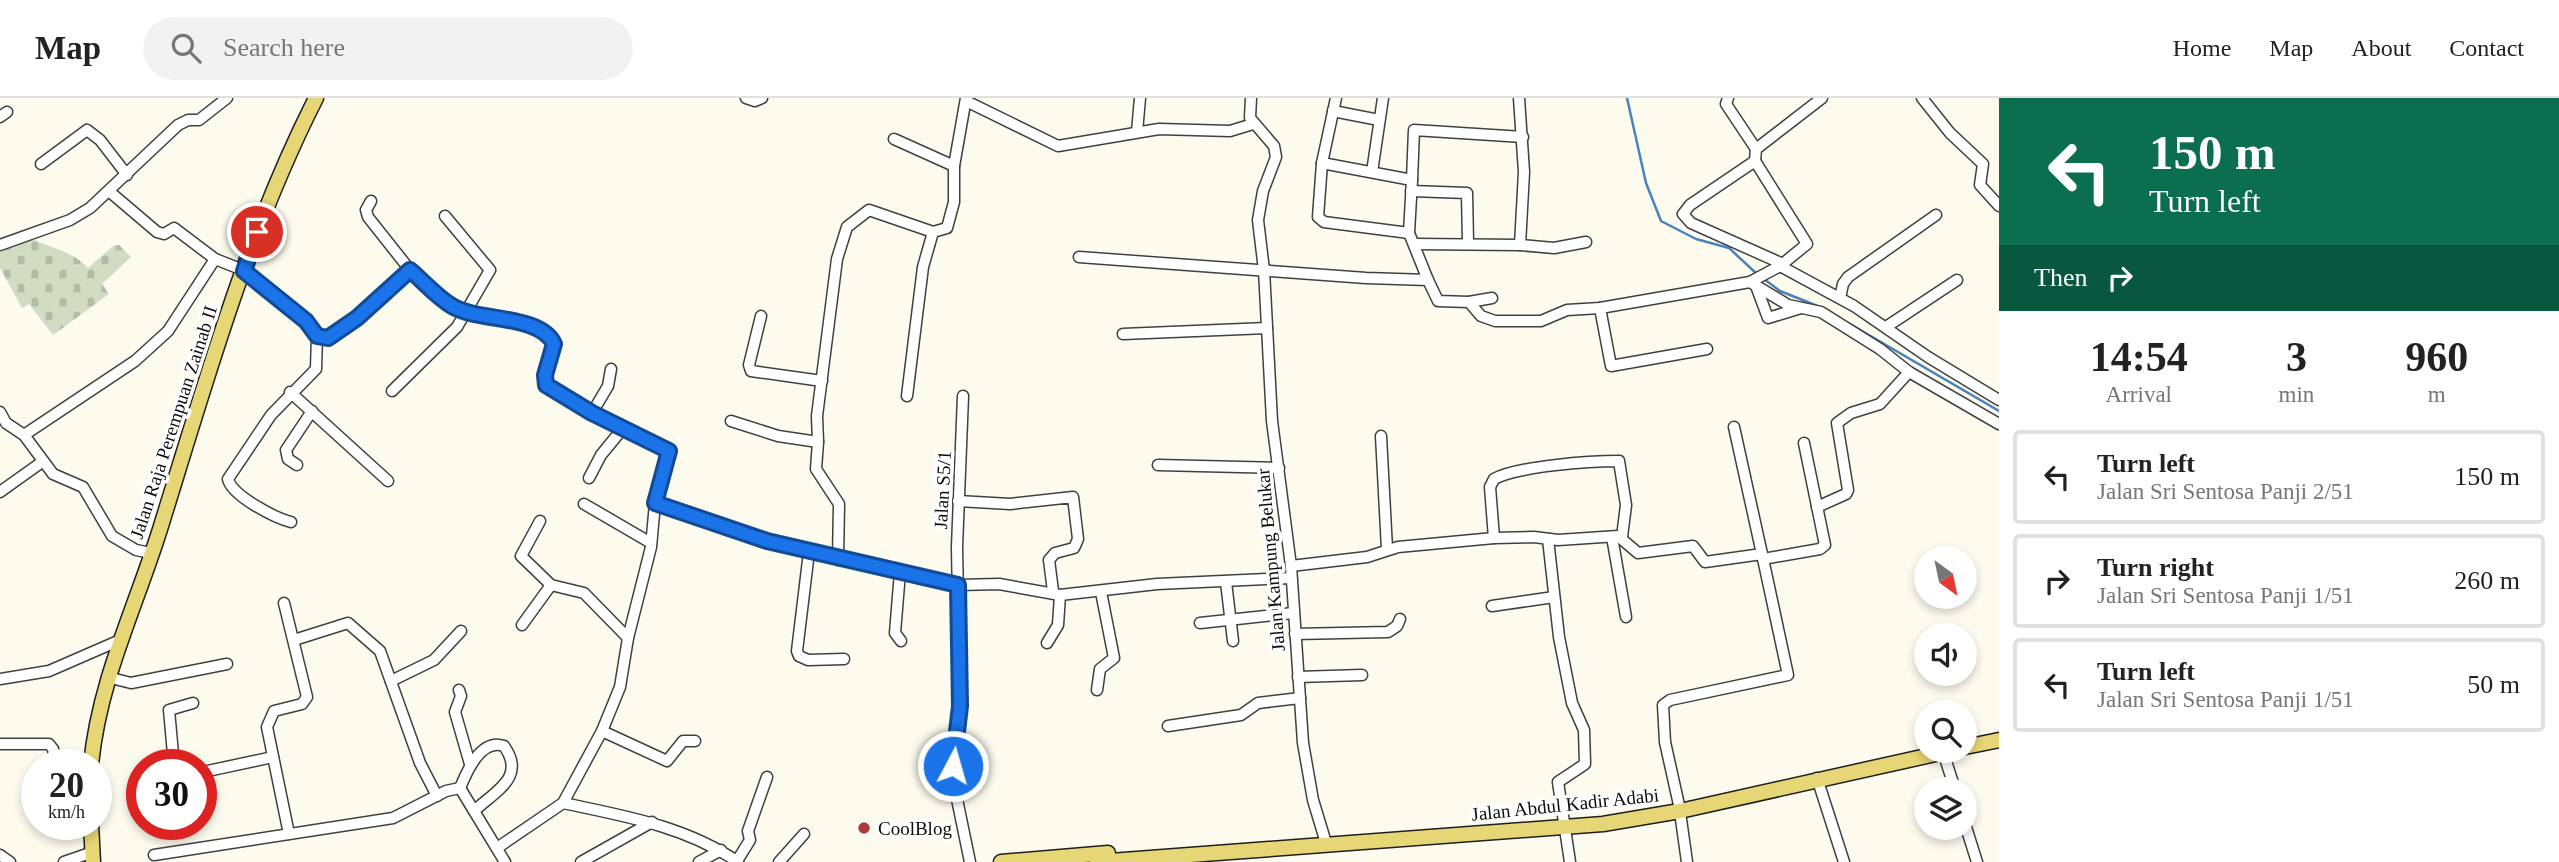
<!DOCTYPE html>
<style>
:root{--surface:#fff;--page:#f2f2f2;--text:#222;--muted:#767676;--line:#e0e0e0}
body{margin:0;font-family:Georgia,serif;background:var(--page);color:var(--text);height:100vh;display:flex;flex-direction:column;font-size:26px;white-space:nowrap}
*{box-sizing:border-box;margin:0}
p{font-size:23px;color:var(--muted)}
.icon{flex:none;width:38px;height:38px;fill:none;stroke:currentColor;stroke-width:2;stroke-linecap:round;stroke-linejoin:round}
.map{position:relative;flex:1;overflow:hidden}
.panel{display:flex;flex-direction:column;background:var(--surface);width:560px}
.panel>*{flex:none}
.top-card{background:#0b6e4f;color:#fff;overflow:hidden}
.needle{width:46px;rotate:147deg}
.controls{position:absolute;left:1914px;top:448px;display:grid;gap:14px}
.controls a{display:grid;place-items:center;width:63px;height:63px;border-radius:50%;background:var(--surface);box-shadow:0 4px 10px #0003;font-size:35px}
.speed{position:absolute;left:21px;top:651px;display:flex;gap:14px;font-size:35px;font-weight:700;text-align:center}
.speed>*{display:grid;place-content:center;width:91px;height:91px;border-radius:50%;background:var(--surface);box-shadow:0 4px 10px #0003;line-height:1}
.speed small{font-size:18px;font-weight:400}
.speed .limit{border:10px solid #d22;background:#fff;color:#111}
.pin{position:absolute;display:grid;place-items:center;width:60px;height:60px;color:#fff;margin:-30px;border:4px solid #fff;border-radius:50%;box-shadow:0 2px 7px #0007}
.me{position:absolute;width:77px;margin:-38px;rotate:6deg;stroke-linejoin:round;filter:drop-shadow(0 0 5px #0008)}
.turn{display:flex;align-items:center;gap:24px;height:147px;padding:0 35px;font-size:32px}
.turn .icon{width:91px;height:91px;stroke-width:2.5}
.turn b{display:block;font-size:49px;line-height:60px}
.then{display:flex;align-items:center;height:66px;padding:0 35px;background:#0003;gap:14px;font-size:26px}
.eta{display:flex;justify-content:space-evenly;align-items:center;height:119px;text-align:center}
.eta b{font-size:42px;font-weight:600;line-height:49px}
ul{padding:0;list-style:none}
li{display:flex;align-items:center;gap:21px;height:94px;margin:0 14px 10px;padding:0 21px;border:4px solid var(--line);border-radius:7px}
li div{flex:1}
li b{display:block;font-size:26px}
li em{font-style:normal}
header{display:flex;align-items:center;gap:42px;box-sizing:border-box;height:98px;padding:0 35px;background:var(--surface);border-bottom:2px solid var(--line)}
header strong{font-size:33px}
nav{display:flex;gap:38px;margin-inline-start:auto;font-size:24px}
.search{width:490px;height:63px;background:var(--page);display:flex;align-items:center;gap:18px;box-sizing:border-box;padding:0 24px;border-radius:38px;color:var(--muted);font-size:26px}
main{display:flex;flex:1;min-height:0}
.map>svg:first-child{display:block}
</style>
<header>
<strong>Map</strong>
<div class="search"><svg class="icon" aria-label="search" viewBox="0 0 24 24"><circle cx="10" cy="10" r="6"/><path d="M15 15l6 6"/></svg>Search here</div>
<nav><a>Home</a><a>Map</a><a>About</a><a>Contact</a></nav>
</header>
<main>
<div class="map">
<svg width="1999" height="764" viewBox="0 0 1999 764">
<defs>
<pattern id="cemetery-stones" width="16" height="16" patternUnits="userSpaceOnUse" patternTransform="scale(1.75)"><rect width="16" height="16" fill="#d1dcc2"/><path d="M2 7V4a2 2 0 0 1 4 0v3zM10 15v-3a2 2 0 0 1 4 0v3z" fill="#b2bca6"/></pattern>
</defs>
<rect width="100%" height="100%" fill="#fdfbee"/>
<path fill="url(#cemetery-stones)" d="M 30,140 C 50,150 73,153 88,170 L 113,148 L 119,147 L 131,159 L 102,186 L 109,196 L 53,237 L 29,206 L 22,210 L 0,170 L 0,150 Z"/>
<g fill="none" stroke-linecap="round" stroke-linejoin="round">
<g stroke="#4a83bb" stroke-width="2.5">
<polyline points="1627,0 1646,85 1661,123 1696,141 1729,150 1758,177"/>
<polyline points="1764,181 1780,193 1820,209"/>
<polyline points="1850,226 1999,313"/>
</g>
<defs>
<g id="minor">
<polyline points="746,0 755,3 762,0"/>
<polyline points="1251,0 1250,20 1274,48 1276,59 1263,93 1258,122 1264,172 1272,323 1291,468 1303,645 1313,702 1326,745"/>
<polyline points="1336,0 1322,65 1318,119 1324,124 1409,135"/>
<polyline points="1728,0 1726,6 1756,51"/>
<polyline points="1922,0 1950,35 1983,66 1980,87 1999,108"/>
<polyline points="966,3 1058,48 1159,31 1230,33 1253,26"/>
<polyline points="1333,13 1379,22"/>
<polyline points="0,19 7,14"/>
<polyline points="1137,34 1140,0"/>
<polyline points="894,41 954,68"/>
<polyline points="1755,63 1756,51 1822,0"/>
<polyline points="41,66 87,32 100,42 127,77"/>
<polyline points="1372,74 1383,0"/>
<polyline points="1412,82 1414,32 1523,39"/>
<polyline points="1411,93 1467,95 1468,145"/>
<path d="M 110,94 L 157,134 L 164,136 L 174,130 L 215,161 L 243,172 L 306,223 L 317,238 L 316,271 L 271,317 L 228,381 C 232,398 275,420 291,424"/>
<polyline points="371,103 366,112 368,119 410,172"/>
<polyline points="933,134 947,130 954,104 954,68 966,0"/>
<polyline points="1415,146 1520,147 1524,74 1519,0"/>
<polyline points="0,147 70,122 90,110 178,27 188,22 199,22 227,0"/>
<polyline points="1520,147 1554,150 1586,144"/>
<polyline points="1079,159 1366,180 1428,182 1409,135 1412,82 1322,65"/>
<polyline points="1780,168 1854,208 1928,259 1999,302"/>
<polyline points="1428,182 1438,203 1469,204 1481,218 1495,223 1541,223 1567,212 1600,210 1750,184 1780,168 1807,146 1755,63 1690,107 1683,116 1691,125 1783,166"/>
<polyline points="1750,184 1788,207 1821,214 1880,251 1909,274 1999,326"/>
<polyline points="1756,188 1768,220 1801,210"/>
<polyline points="1840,200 1843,186 1848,179 1936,117"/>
<polyline points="1469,204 1492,200"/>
<polyline points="1600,210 1611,268 1707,251"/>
<polyline points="761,218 749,267 751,273 822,283"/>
<polyline points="1886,229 1957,182"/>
<polyline points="1123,236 1267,230"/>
<path d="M 317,238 L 328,240 L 357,220 L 410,172 C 424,184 437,199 452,208 C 478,224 540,216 554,246 L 545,281 L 550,291 L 669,353 L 655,405 L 651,449 L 628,540 L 620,589 L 602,633 L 563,705 L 497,750"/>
<polyline points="392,293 457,229 490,172 445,118"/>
<polyline points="290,294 388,383"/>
<polyline points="963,298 957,449 960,608 952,677 970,764"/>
<polyline points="0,314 6,325 24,337 53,376 83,389 112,438 136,452 151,455"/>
<polyline points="592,315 608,288 611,271"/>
<polyline points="731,323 778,338 818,344 817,318 837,161 847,129 869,112 933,134 923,169 907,298"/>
<polyline points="1734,329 1762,456"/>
<polyline points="24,337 135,263 168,233 215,161"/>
<polyline points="1381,338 1387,451"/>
<polyline points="818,344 816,371 839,406 838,462"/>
<polyline points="297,367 288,361 286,352 312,313"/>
<polyline points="1158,367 1279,370"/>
<polyline points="589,380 601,357 624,329"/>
<polyline points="0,394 42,364"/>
<polyline points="958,403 1010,406 1073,399 1078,441 1074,450 1055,455 1049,462 1053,493"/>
<polyline points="655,405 767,443 958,487 999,486 1060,497 1157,486 1291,480"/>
<polyline points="584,406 651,445"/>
<polyline points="1817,409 1846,396 1848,392 1837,325 1851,315 1880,306 1909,274"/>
<polyline points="540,423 521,458 551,487 584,495 628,540"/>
<polyline points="1612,439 1626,519"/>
<path d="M 1494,440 L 1490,389 L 1494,381 C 1519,368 1590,363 1619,363 L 1626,407 L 1622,439"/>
<polyline points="1548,441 1559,539 1572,605 1584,632 1585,666 1558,684 1570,764"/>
<polyline points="809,454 797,553 799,558 808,562 844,561"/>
<polyline points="1763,461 1820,451 1825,447 1804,345"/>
<polyline points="1291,468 1367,459 1398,449 1494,440 1534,439 1558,442 1618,438 1638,455 1693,448 1705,464 1762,456 1788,577 1670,602 1663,607 1665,644 1679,707 1687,764"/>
<polyline points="900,474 895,535 901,543"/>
<polyline points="1226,484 1233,543"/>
<polyline points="284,505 307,599 302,606 274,613 267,629 289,736"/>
<polyline points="1492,508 1554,499"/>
<polyline points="1200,525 1293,515"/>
<polyline points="522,527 551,487"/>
<polyline points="1295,536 1388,534 1397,528 1400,521"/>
<polyline points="294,542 348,525 380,553 420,665 437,698"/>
<polyline points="1047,545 1058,527 1060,497"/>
<polyline points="107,579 131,585 227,566"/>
<polyline points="1298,579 1362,577"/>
<polyline points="0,581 49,573 118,543"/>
<polyline points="391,583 434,562 461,533"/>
<polyline points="459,592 461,598 455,614 470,666"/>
<polyline points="1097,592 1100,571 1114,560 1101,494"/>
<polyline points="1168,628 1241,617 1258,605 1300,600"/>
<polyline points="602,633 667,663 683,643 695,643"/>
<polyline points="0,646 49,646 53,651 56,667"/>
<polyline points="1943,654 1955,691"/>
<polyline points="174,667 169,612 193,605"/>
<polyline points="1817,680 1844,764"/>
<path d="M 460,690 C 467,673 481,640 504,648 C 526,679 497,692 474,713"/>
<polyline points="208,697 203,674 273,659"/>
<path d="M 563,705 C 624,718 685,728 738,764"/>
<polyline points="1965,726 1977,764"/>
<polyline points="0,757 10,764"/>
<polyline points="154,757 393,720 446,693 460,690 505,764"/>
<polyline points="737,763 750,742 748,733 767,679"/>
<polyline points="64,764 93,754"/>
<polyline points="581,764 652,724"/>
<polyline points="699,764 721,752"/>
<polyline points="779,764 804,736"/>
</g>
<g id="major">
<polyline points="1965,649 1999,642"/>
<path d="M 91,667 C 99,582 136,509 161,428 C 206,283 247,136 316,0"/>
<polyline points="91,726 93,764"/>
<polyline points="1001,764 1108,755"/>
<polyline points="1097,764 1603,726 1680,713 1949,653"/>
</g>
</defs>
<use href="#minor" stroke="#404040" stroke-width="13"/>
<use href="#major" stroke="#1e1e1e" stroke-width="17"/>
<use href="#minor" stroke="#fff" stroke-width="10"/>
<use href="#major" stroke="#e6d675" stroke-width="14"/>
</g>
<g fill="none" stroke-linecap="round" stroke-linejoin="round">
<defs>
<path id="route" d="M 257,134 L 244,173 L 306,223 L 317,238 L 328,240 L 357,220 L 410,172 C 424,184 437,199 452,208 C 478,224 540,216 554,246 L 545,277 L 546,287 L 592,315 L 669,353 L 655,405 L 767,443 L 958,487 L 960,608 L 953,668"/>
</defs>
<use href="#route" stroke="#114b97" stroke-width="18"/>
<use href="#route" stroke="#1a73e8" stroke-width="12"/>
</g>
<circle fill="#aa3d37" stroke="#fff" stroke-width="2.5" cx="864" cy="730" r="7"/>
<g text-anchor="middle" stroke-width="7" stroke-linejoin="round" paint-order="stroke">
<g font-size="19" fill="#0d0d0d" stroke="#fff">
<text transform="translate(173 324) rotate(-72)" y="7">Jalan Raja Perempuan Zainab II</text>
<text transform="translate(942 392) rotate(-87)" y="7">Jalan S5/1</text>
<text transform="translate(1270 462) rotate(-95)" y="7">Jalan Kampung Belukar</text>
<text transform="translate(1565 706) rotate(-6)" y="7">Jalan Abdul Kadir Adabi</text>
</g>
<g font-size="19" fill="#0d0d0d" stroke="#fff" text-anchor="start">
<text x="878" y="737">CoolBlog</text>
</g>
</g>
</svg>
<div class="controls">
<a><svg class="needle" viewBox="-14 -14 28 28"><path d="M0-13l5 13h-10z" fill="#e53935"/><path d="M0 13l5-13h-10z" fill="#767676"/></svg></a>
<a><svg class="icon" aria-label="sound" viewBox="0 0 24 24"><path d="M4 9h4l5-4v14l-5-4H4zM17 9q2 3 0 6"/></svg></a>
<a><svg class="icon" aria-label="search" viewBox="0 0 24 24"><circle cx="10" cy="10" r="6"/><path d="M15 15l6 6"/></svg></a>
<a><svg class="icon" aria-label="layers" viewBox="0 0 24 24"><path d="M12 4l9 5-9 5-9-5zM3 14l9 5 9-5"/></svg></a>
</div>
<div class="speed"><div>20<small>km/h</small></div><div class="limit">30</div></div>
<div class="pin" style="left:257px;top:134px;background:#d93025"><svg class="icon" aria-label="arrive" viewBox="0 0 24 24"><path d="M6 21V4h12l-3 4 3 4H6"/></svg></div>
<svg class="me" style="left:953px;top:668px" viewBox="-20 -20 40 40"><circle r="17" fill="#1a73e8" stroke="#fff" stroke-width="3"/><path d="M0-11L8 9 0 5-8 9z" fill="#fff"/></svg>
</div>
<section class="panel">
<div class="top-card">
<div class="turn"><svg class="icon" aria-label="left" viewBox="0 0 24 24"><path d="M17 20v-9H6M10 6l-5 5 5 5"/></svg><div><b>150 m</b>Turn left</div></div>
<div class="then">Then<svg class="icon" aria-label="right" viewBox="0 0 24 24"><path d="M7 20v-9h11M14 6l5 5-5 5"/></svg></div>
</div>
<div class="eta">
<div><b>14:54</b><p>Arrival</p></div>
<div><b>3</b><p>min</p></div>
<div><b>960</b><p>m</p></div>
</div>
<ul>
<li><svg class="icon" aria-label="left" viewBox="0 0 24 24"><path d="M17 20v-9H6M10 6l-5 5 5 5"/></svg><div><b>Turn left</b><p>Jalan Sri Sentosa Panji 2/51</p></div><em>150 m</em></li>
<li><svg class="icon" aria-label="right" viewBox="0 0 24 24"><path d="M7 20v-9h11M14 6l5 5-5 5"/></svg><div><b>Turn right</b><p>Jalan Sri Sentosa Panji 1/51</p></div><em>260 m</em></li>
<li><svg class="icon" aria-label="left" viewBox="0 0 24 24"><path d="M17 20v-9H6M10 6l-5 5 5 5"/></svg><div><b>Turn left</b><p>Jalan Sri Sentosa Panji 1/51</p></div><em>50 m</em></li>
</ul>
</section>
</main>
